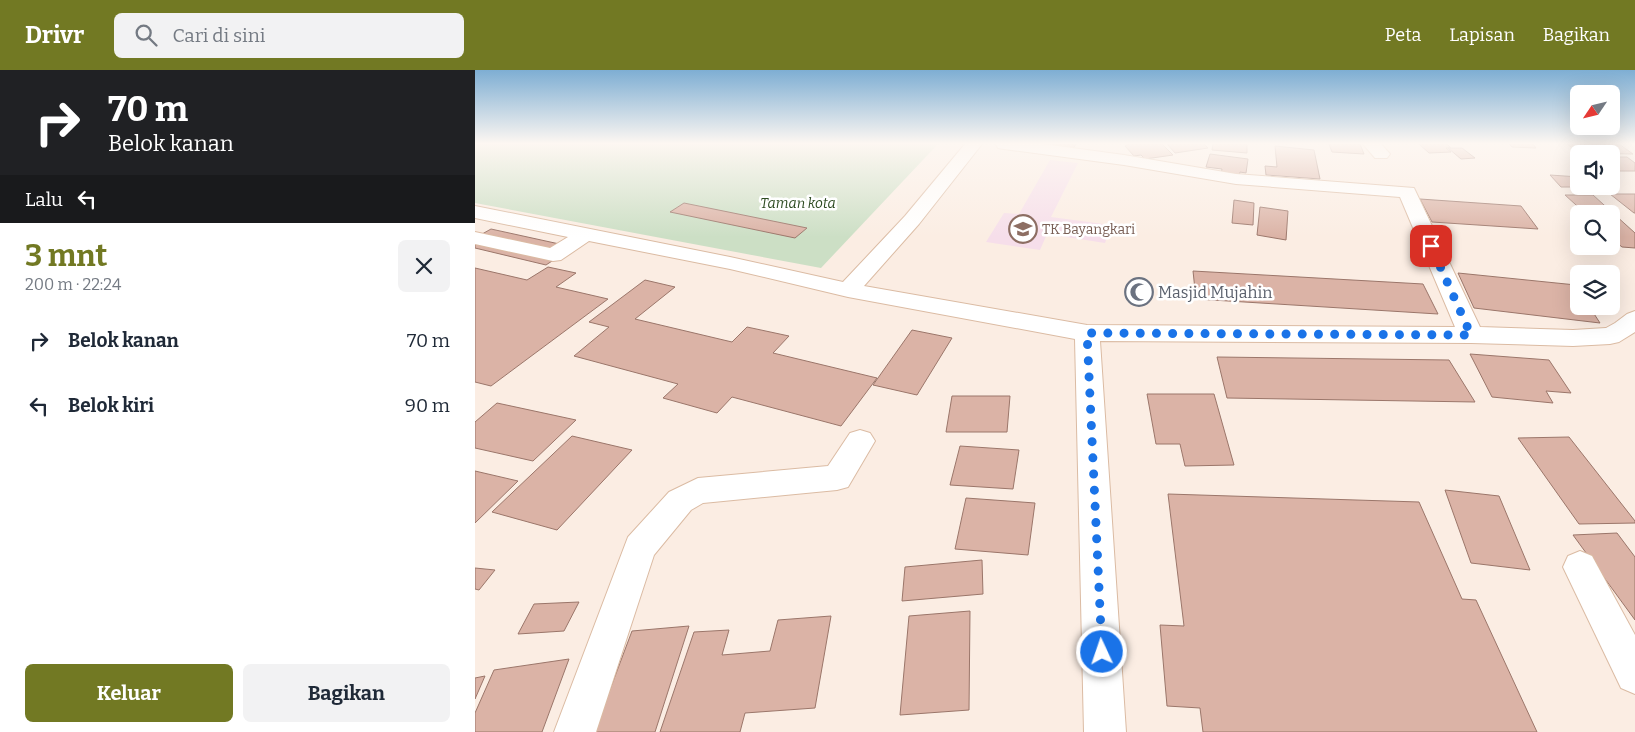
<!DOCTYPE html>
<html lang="id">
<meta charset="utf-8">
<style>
:root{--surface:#fff;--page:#f2f2f3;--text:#1f2937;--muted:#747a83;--accent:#727923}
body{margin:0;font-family:Bitter,serif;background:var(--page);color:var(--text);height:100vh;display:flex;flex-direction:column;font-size:19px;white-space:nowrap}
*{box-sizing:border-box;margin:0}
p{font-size:16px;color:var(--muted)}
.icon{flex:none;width:28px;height:28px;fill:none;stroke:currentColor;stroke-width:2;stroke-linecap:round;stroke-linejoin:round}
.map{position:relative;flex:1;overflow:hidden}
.details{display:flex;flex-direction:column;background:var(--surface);width:475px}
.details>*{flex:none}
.guide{background:#202124;color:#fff;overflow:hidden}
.needle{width:32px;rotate:235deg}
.tools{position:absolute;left:1095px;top:15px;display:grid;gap:10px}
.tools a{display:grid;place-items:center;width:50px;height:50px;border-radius:8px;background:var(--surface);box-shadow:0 5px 20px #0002;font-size:25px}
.pin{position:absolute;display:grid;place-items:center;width:42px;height:42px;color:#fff;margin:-21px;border-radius:10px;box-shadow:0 2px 8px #0006}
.me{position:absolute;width:55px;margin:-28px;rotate:357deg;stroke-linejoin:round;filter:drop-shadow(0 0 4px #0008)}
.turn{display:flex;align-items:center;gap:18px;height:105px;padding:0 25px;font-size:22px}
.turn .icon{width:65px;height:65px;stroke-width:2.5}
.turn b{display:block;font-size:35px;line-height:42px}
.then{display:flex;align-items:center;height:48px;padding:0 25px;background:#0003;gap:10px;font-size:19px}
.round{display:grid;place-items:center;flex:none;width:52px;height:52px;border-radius:8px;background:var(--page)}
.headline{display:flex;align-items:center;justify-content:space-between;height:85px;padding:0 25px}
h1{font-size:30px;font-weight:700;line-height:38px;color:var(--accent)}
.action{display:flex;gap:10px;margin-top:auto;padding:10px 25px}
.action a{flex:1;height:58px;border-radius:8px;background:var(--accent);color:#fff;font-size:20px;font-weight:700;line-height:58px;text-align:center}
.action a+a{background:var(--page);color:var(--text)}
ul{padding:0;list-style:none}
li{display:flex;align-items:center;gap:15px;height:65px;padding:0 25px}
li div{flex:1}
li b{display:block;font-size:19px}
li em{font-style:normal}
header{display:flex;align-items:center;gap:30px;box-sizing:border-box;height:70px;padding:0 25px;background:var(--accent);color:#fff}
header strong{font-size:24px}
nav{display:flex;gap:28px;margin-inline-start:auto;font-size:18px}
.search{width:350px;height:45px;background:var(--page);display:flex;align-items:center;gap:12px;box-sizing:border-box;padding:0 18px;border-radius:8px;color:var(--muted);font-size:19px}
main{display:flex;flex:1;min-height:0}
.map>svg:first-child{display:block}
</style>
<header>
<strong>Drivr</strong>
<div class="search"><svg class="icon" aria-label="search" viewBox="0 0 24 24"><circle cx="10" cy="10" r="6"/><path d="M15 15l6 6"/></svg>Cari di sini</div>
<nav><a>Peta</a><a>Lapisan</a><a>Bagikan</a></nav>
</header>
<main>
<section class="details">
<div class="guide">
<div class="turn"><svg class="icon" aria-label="right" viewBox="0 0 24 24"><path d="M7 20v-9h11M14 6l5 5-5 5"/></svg><div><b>70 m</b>Belok kanan</div></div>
<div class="then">Lalu<svg class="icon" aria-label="left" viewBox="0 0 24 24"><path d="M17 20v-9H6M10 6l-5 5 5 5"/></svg></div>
</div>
<div class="headline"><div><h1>3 mnt</h1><p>200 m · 22:24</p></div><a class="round"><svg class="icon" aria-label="close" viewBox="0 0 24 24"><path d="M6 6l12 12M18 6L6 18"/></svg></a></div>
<ul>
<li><svg class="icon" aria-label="right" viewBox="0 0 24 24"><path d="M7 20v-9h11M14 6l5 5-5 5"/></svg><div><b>Belok kanan</b></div><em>70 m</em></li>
<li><svg class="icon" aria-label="left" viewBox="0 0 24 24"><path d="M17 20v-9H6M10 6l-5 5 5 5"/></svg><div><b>Belok kiri</b></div><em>90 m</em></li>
</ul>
<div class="action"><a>Keluar</a><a>Bagikan</a></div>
</section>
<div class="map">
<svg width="1160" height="662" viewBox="0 0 1160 662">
<rect width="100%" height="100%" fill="#fbede3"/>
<polygon fill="#f6deea" points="575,90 603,93 576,147 636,155 630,173 572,164 565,180 511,172 529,143 544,144"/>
<polygon fill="#ccdfc5" points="0,74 463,74 346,198 0,133"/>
<g fill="#dbb3a6" stroke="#9b766a">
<polygon points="560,74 601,74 597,80"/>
<polygon points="654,74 687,74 698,85 670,89 666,85 659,86 650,76"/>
<polygon points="692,74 729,74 733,78 700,83"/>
<polygon points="738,74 772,74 772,83 737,80"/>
<polygon points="854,74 885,74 889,84 857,82"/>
<polygon points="944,74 972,74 976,78 971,78 976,82 954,83"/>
<polygon points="1034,74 1058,74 1061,78 1037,77"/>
<polygon points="1092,74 1144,74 1158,84 1104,83"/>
<polygon points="800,76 839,80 845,109 791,105 790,96 802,97"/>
<polygon points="973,78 987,78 1000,88 986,89"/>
<polygon points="735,84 773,89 771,103 765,102 764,106 746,104 747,99 731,97"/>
<polygon points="1136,87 1152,87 1160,93 1160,101 1136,101"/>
<polygon points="1075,105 1104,107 1104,116 1121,116 1127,123 1103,121 1099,117 1086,117"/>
<polygon points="1135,124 1160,124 1160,143 1159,143"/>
<polygon points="1090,125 1118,125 1160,163 1160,178 1147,177 1136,168 1136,144 1111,144"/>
<polygon points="945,129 1046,136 1063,159 957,152"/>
<polygon points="759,130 779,133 778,155 757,153"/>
<polygon points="209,133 332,158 320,168 195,142"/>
<polygon points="785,137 813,141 811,170 782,165"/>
<polygon points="16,159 98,177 71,195 0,178 0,168"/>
<polygon points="73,197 101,203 81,217 133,229 16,316 0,312 0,198 52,210"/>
<polygon points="718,201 948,214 963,244 721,229"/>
<polygon points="983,203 1101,215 1104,220 1104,236 1114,236 1125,253 999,238"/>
<polygon points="170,210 200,217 160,249 257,272 272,257 314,266 298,283 402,308 366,356 257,327 242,343 188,328 203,314 99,286 134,257 114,252"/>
<polygon points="437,260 477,268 442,325 398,315"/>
<polygon points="995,284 1074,290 1096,323 1071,321 1078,333 1017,327"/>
<polygon points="742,287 974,290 1000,332 752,328"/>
<polygon points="672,324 739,324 759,395 710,396 705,374 681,374"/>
<polygon points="477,326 535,326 532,362 471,362"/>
<polygon points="22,333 101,350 58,391 0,378 0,352"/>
<polygon points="97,366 157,380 82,460 17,442"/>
<polygon points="1094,367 1160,451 1160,453 1104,454 1043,368"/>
<polygon points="485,376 544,380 538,419 475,415"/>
<polygon points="0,401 43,411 0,453"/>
<polygon points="970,420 1024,426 1055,500 996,493"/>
<polygon points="693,424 944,432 987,529 1001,530 1062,662 728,662 725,638 692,636 685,555 709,556"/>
<polygon points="491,428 560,433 553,485 480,479"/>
<polygon points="1142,463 1160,487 1160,550 1098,465"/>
<polygon points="507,490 508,524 427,531 430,497"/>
<polygon points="0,498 20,500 4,520 0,519"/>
<polygon points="104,532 89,561 43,564 59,534"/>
<polygon points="495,541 494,640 425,645 434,546"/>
<polygon points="356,546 340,638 270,643 265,662 185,662 219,562 254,560 247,585 295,581 303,550"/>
<polygon points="214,556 180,662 119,662 157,561"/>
<polygon points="94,589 67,662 0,662 0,643 19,600"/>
<polygon points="10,606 0,629 0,608"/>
</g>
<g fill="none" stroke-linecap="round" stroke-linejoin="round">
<defs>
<g id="minor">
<polygon points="490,74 507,74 444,154 389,216 612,255 980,257 925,127 761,114 649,95 529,79 523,78 521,74 568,74 649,85 761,104 939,118 1005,257 1098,260 1131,258 1140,253 1152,244 1160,241 1160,262 1144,272 1135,274 1098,276 996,273 625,271 651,662 609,662 600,269 373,227 255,199 114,171 86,190 78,191 0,174 0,162 75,178 93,167 0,148 0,136 255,187 368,212 430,146"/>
<polygon points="888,74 906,74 915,84 912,88 900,88"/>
<polygon points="385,360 395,363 400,371 373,417 362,420 228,433 216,440 179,485 121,662 79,662 153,467 194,422 223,408 353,396 375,363"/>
<polygon points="1105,481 1117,486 1160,565 1160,624 1146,618 1088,497 1093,486"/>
</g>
</defs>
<use href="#minor" stroke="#dbbba3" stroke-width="2"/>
<use href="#minor" fill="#fff" fill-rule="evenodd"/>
</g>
<linearGradient id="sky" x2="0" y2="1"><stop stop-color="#7eaed3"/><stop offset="0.44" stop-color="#fdf7f2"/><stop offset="1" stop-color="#fdf7f2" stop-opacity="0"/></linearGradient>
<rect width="1160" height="167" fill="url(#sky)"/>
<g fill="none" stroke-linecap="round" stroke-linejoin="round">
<polyline stroke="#1a73e8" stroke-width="9" stroke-dasharray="0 16.2" points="627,582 612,263 996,265 956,176"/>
</g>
<defs>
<symbol id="school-ring" viewBox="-11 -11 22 22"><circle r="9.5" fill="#fff" stroke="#8d6e63" stroke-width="1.5"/><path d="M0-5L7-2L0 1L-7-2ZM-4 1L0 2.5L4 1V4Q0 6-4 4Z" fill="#8d6e63"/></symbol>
<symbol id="mosque-ring" viewBox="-11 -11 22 22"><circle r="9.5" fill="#fff" stroke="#6b7280" stroke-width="1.5"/><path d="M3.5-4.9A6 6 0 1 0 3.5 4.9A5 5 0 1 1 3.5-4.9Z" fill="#6b7280"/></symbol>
</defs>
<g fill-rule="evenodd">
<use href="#school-ring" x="532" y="143" width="32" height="32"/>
<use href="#mosque-ring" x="648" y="206" width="32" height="32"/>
</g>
<g text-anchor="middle" stroke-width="5" stroke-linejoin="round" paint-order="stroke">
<g font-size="14" font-style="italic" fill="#2d4b21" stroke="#fff">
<text x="323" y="138">Taman kota</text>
</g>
<g font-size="14" fill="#785e54" stroke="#fff" text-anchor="start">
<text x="567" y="164">TK Bayangkari</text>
</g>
<g font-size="16" fill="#5b616d" stroke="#fff" text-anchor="start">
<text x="683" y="228">Masjid Mujahin</text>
</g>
</g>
</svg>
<div class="tools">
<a><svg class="needle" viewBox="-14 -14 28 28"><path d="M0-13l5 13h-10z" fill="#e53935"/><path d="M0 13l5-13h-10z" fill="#747a83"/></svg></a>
<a><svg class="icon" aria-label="sound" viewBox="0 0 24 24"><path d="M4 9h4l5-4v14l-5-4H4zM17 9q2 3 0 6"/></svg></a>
<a><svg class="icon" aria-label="search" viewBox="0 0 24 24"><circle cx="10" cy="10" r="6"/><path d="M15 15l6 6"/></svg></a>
<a><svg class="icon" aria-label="layers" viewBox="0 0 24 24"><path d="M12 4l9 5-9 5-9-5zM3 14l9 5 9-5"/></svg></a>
</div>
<div class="pin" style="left:956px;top:176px;background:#d93025"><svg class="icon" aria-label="arrive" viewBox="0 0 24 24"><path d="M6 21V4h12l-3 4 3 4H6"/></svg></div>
<svg class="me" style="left:627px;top:582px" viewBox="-20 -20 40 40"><circle r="17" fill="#1a73e8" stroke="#fff" stroke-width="3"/><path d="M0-11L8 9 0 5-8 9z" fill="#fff"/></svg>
</div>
</main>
